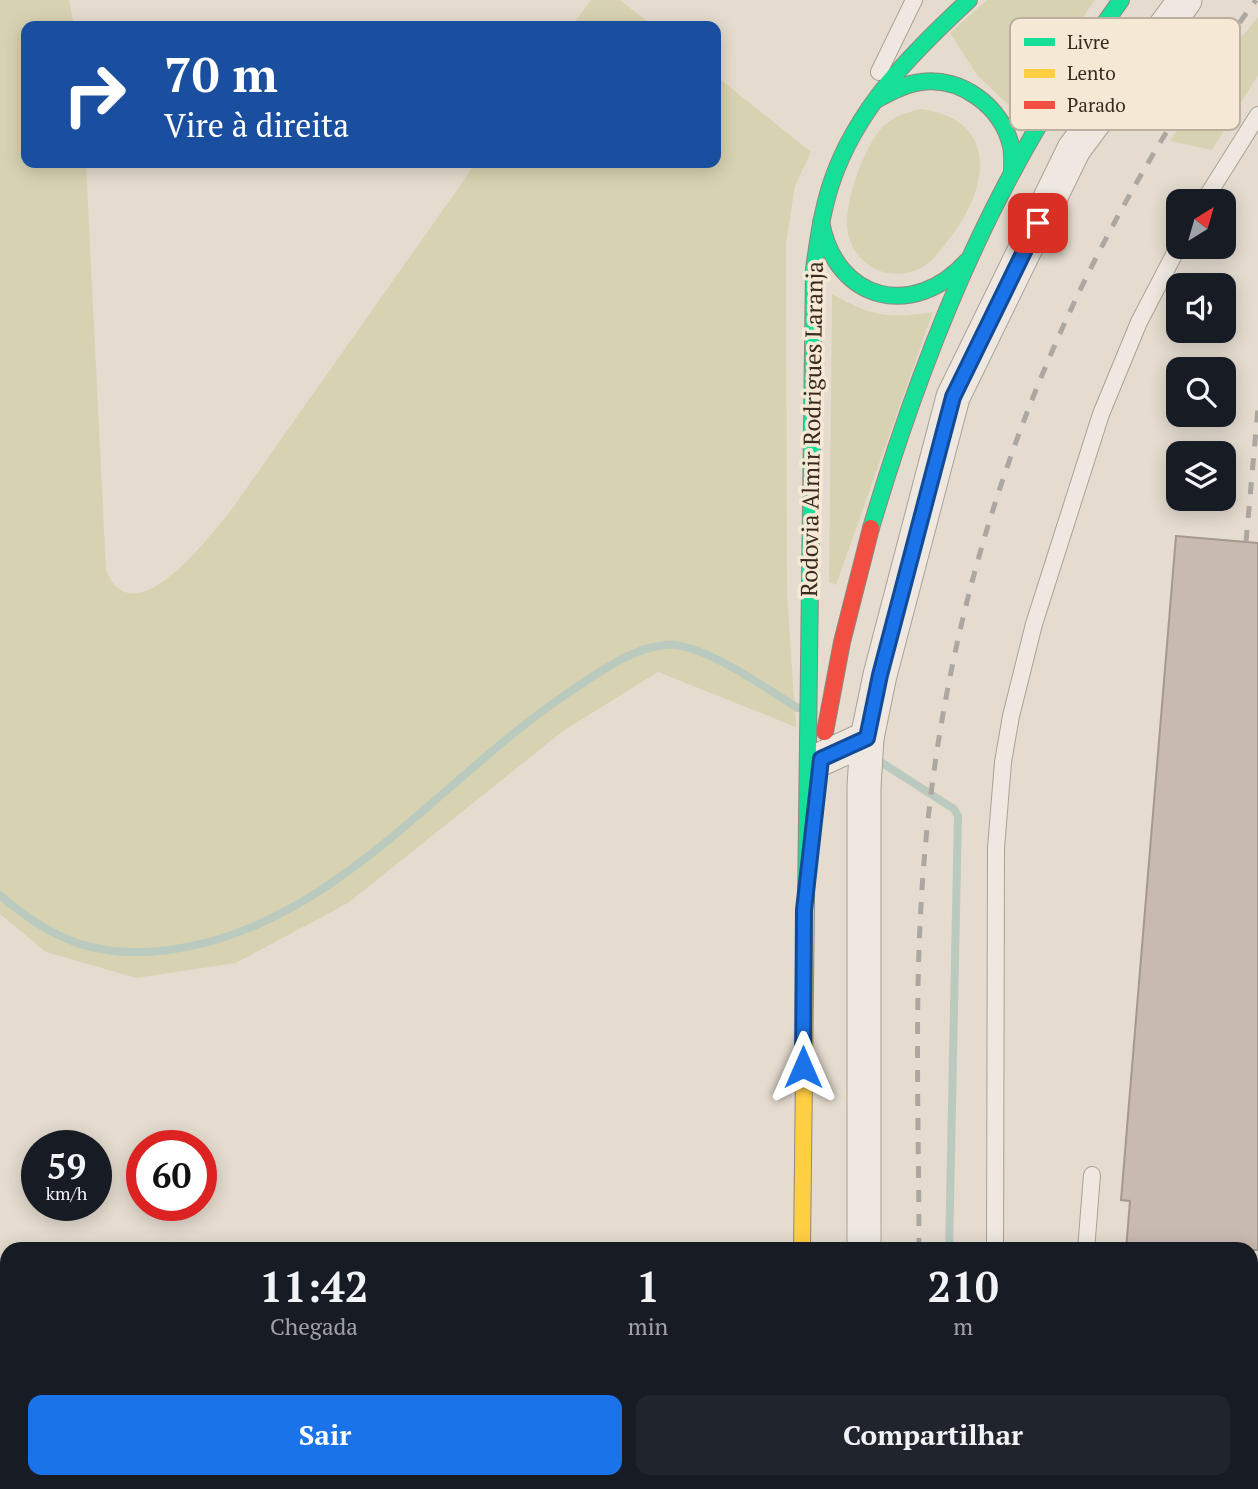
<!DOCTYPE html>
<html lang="pt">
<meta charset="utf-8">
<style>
:root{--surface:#171b24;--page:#20242c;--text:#f1f3f6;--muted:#9ea1a6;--accent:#1a73e8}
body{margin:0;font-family:"PT Serif",serif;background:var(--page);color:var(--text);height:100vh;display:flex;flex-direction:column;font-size:26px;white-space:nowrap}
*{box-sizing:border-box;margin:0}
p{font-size:23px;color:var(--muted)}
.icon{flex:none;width:38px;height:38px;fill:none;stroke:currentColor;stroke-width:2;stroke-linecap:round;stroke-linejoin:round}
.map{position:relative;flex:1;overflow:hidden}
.drawer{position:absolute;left:0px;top:1242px;width:1258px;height:247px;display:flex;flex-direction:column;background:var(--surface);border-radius:21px 21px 0 0;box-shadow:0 4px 18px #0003}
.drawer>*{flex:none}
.banner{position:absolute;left:21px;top:21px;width:700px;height:147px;border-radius:14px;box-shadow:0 4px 18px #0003;background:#1a4fa0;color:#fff;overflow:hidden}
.needle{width:46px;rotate:37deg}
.tools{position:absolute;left:1166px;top:189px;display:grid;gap:14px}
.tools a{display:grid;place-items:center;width:70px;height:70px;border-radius:14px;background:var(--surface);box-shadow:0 4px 18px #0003;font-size:35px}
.speed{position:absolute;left:21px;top:1130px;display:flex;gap:14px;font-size:35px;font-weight:700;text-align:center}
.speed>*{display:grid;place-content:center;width:91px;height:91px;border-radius:50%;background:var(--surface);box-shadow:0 4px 18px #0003;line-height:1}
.speed small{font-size:18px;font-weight:400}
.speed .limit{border:10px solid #d22;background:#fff;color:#111}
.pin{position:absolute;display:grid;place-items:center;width:60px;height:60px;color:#fff;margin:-30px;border-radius:14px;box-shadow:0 4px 10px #0006}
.me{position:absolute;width:77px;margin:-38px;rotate:0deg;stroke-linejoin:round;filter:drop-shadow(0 0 5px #0008)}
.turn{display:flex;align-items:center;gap:24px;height:147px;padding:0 28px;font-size:32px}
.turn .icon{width:91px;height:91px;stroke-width:2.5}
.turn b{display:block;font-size:49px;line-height:60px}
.eta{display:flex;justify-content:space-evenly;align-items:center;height:119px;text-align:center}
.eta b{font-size:42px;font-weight:800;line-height:49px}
.action{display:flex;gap:14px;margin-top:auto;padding:14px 28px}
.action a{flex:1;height:80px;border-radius:14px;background:var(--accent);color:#fff;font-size:28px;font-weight:800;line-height:80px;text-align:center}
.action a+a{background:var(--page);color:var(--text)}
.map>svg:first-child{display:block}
</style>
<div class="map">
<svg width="1258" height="1489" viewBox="0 0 1258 1489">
<rect width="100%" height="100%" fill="#e5dccf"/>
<g fill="#d7d3b2">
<path d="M 0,0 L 69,0 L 74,26 L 26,26 L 26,163 L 86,163 L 106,570 C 133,638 207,539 229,513 L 476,163 L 716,163 L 716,76 L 811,152 L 795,186 L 786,243 L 787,594 L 796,727 L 658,672 L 563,731 L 348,903 L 236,963 L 136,978 L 46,952 L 0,914 Z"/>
<polygon points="591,0 620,0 653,26 572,26"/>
<polygon points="987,0 1095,0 1016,112 977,75 950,33"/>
<polygon points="1258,17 1258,75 1212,150 1170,141 1231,50"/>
<path d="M 921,109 C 1000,120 989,188 950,238 C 941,249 934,261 921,268 C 906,276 884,276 870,266 C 856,257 848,241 847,226 C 845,200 866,139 887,123 C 897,115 909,112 921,109 Z"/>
<path d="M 832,294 C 872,316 887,319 933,312 L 836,585 L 829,582 Z"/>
</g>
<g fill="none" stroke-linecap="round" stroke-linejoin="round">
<g stroke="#bacabe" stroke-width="8">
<polyline points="873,757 954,809 958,816 949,1250"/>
<path d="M 0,895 C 52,941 99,959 169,950 C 333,928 438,780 568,693 C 597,674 630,648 666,645 C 702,642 767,689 798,708"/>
<polyline points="946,1489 947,1482"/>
</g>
</g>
<polygon fill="#c9bab0" stroke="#a5988e" stroke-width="2" points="1176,536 1258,543 1258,1250 1126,1250 1130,1201 1121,1200"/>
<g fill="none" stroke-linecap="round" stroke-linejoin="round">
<defs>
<g id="lane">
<polyline points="879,72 914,0"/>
<polyline points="1204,201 1258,115"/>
<polyline points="995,1250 996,848 1003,762 1011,716 1034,624 1101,414 1139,322 1178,247"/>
<polyline points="1086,1250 1092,1175"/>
<polyline points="994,1489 994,1482"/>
<polyline points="1069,1489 1070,1482"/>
</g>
<g id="street">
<polyline points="821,759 867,738"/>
<polyline points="864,1250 864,787 867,738 880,675 953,397 1074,149 1185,0"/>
<polyline points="865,1482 865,1489"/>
</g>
<g id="fast">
<path d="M 876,100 C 890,92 905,84 921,82 C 961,76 1002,107 1011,146 C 1013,155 1012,164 1012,173"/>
<path d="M 821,222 C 836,302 914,320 967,261"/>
<path d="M 871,528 C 908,403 955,276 1018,162 C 1048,106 1084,52 1121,0"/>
<path d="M 806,900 L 814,269 C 818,240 822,212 831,184 C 856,108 912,53 969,0"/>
</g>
<g id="slow">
<polyline points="802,1250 806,900"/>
<polyline points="800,1482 800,1489"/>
</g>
<polyline id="jam" points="825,732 842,642 871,528"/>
</defs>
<use href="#lane" stroke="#aaa198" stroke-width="18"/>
<use href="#street" stroke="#aaa198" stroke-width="35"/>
<use href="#fast" stroke="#90877f" stroke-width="18"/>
<use href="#slow" stroke="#90877f" stroke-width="18"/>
<use href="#jam" stroke="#90877f" stroke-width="18"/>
<use href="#lane" stroke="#eee8e0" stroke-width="16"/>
<use href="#street" stroke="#eee8e0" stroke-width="33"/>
<use href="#fast" stroke="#16e098" stroke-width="16"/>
<use href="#slow" stroke="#ffcf43" stroke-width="16"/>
<use href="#jam" stroke="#f24e42" stroke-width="16"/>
<g stroke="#ada7a1" stroke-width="5" stroke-dasharray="12 12" stroke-linecap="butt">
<polyline points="1246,542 1258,408"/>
<path d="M 919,1250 C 919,1117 913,983 925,850 C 953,537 1070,251 1256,0"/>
<polyline points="919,1482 919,1489"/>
</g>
</g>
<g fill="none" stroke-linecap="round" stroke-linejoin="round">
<defs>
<polyline id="route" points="803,1067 804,910 821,759 867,738 880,675 953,397 1038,223"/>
</defs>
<use href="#route" stroke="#114b97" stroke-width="18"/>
<use href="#route" stroke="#1a73e8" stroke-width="12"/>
</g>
<g text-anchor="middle" stroke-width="7" stroke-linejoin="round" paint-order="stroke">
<g font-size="23" fill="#3a291f" stroke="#f5e9d6">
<text transform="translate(812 429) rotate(-89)" y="8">Rodovia Almir Rodrigues Laranja</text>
</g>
</g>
<rect x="1010" y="18" width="230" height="112" rx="10" fill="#f5e9d6" stroke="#bdaf9f" stroke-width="2"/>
<rect x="1024" y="38" width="31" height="8" fill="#16e098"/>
<rect x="1024" y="69" width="31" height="9" fill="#ffcf43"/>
<rect x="1024" y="101" width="31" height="8" fill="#f24e42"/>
<g font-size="19" fill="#3a291f">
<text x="1067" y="49">Livre</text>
<text x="1067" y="80">Lento</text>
<text x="1067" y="112">Parado</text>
</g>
</svg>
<div class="tools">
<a><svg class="needle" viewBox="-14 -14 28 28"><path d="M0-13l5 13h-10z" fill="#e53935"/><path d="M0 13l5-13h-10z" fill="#9ea1a6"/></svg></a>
<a><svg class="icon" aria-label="sound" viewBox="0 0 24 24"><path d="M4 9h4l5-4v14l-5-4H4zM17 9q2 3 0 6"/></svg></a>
<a><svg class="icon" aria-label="search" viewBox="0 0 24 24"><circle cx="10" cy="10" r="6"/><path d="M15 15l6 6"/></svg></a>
<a><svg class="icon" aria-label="layers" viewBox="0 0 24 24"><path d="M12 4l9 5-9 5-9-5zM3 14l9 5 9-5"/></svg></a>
</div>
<div class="speed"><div>59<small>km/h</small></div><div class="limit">60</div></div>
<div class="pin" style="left:1038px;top:223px;background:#d93025"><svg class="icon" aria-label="arrive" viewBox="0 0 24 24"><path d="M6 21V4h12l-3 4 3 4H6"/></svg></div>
<svg class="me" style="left:803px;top:1067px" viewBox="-20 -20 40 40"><path d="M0-17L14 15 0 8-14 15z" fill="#1a73e8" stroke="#fff" stroke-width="4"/></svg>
<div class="banner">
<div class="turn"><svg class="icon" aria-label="right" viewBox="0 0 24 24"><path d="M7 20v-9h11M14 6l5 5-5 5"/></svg><div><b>70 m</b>Vire à direita</div></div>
</div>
<section class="drawer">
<div class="eta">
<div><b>11:42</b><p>Chegada</p></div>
<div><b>1</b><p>min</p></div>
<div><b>210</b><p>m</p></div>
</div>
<div class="action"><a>Sair</a><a>Compartilhar</a></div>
</section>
</div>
